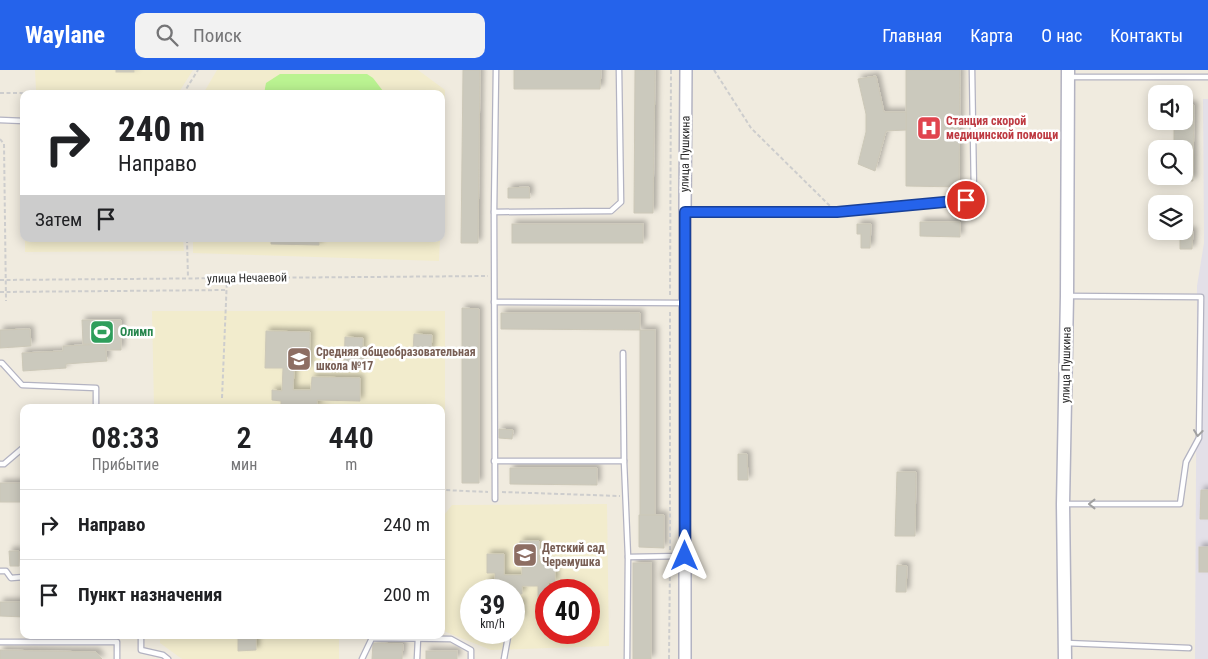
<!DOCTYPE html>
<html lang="ru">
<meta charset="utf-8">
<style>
:root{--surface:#fff;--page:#f2f2f2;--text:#202124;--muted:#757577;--line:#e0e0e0;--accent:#2563eb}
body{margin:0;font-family:"Roboto Condensed",sans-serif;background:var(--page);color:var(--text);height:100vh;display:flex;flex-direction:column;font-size:19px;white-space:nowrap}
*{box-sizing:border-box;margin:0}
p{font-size:16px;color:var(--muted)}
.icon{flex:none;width:28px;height:28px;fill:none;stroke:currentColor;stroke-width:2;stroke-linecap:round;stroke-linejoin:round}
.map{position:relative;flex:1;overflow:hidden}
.panel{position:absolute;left:20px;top:334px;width:425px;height:235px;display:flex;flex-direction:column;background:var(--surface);border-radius:10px;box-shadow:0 2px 12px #0003}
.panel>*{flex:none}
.hud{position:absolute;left:20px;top:20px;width:425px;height:152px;border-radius:10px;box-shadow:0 2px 12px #0003;background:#fff;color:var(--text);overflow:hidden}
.controls{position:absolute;left:1148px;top:15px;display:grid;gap:10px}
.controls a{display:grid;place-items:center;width:45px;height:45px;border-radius:10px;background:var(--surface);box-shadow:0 2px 12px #0003;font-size:25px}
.speed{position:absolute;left:460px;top:509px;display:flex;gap:10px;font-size:25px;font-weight:700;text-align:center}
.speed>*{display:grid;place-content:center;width:65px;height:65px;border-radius:50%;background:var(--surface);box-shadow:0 2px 12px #0003;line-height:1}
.speed small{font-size:12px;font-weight:400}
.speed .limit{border:8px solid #d22;background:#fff;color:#111}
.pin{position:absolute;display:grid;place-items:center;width:42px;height:42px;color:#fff;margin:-21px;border:2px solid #fff;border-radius:50%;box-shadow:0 1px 5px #0007}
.me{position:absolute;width:55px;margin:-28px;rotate:0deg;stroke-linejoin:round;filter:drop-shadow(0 0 4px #0008)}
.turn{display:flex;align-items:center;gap:18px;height:105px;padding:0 15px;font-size:22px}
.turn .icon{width:65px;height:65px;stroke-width:2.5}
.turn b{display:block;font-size:35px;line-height:42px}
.then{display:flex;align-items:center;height:48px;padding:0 15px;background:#0003;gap:10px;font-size:19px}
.eta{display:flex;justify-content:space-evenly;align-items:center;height:85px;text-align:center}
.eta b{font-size:30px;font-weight:600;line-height:35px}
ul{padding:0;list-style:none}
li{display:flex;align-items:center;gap:15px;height:70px;padding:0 15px;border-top:1px solid var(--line)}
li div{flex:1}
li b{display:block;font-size:19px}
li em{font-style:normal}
header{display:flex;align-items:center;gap:30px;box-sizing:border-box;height:70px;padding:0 25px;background:var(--accent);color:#fff}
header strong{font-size:24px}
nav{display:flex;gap:28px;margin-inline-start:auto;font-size:18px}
.search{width:350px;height:45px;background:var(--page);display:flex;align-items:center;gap:12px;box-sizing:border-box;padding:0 18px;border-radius:10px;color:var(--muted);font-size:19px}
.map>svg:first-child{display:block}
</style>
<header>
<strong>Waylane</strong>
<div class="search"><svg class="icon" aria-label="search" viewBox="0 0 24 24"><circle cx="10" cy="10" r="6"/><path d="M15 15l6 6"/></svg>Поиск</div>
<nav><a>Главная</a><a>Карта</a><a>О нас</a><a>Контакты</a></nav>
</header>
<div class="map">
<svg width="1208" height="589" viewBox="0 0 1208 589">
<defs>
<filter id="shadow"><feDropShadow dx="3.5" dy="-3.5" stdDeviation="2.5" flood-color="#0004"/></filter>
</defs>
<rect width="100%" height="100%" fill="#f0ebdf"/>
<polygon fill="#e3e0e8" points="1203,29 1208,29 1208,589 1195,589 1197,216 1204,173"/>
<g fill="#f2eccd" fill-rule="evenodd">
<polygon points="35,0 193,0 179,22 36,20"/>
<polygon points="217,0 418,0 445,20 441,126 441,24 203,24"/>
<polygon points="25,169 183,169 184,181 25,182"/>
<polygon points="193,169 440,169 439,191 193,183"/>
<polygon points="152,241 445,241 445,409 441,413 441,338 154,337"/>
<path d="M 607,434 L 609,576 L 491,580 L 441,560 L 441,449 L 452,435 ZM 471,520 L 514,520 L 514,562 L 471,562 ZM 546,520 L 589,520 L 589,562 L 546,562 Z"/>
<polygon points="160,565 339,565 339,589 182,589 160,573"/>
</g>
<polygon fill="#baf391" points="280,4 367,4 373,8 383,21 382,24 264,24 266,13"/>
<g fill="#cbc9bd" stroke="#ccc8b8" filter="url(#shadow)">
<rect x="116" y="0" width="18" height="2"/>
<polygon points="463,0 480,0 478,173 461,173"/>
<polygon points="514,0 601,0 600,19 514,19"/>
<polygon points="635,0 655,0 653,143 634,143"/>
<polygon points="906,0 960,0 959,117 906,116"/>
<polygon points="876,6 884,42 906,42 906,60 886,61 875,101 858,94 866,62 866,44 858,9"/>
<polygon points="1184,35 1194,35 1193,111 1174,111 1174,106 1184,106 1184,79 1174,79 1174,51 1184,51"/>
<polygon points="529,117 530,128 508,128 508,118"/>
<polygon points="920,152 960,152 960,167 920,166"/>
<rect x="512" y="154" width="131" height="19"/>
<polygon points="857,154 871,154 870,178 861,178 861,164 857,164"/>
<polygon points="1180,161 1193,161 1192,179 1180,179"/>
<polygon points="271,169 319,169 319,175 271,174"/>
<polygon points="462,238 479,239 479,413 462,413"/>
<polygon points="501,243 640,243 640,260 501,259"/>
<polygon points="82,250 121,250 121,280 106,280 106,274 83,274"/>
<polygon points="30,259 31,276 0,278 0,260"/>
<rect x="640" y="260" width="15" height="185"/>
<polygon points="266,261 310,262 309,299 294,299 293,320 311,320 312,307 360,308 360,331 317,330 317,337 325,338 281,338 281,331 272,330 272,320 282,321 283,298 265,298"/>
<polygon points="414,264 432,265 431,282 413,281"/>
<polygon points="345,267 363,268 362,296 344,296"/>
<polygon points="105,274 107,291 66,294 66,298 23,301 22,283 63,281 63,276"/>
<polygon points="499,359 513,360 512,369 499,368"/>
<polygon points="738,384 747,384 748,410 738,410"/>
<polygon points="510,398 597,398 597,415 510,414"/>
<polygon points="897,402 916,402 915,466 895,466"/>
<rect x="0" y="413" width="24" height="19"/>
<polygon points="1201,420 1208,420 1208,449 1200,449"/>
<polygon points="639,445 664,445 664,478 639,477"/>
<polygon points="520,471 539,471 539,493 555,493 555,512 548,512 548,519 556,520 546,520 546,538 538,538 538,516 522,516 522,524 514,524 514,520 487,520 487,510 495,510 495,503 487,503 487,484 504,484 504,505 522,505 522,496 528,496 528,489 520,489"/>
<rect x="1199" y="477" width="9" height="25"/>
<polygon points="9,481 19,481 19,496 10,496"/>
<rect x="633" y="493" width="18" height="96"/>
<polygon points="897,495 907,496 906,522 896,522"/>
<rect x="514" y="531" width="8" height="18"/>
<polygon points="0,532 24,532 24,547 0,546"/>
<polygon points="238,565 256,565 256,580 238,581"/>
<polygon points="373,573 403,574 402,589 372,589"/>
<polygon points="0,580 96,582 102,589 0,589"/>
<rect x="426" y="581" width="31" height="8"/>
</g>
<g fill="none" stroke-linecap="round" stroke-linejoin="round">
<defs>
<g id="service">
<polyline points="496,0 494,142 611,141 621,132 619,0"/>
<polyline points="1069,7 1208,7"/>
<polyline points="0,50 24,51"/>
<polyline points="494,142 495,429"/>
<polyline points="686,142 837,142 966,130 972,127 974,123 972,0"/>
<polyline points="494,232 685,233"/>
<polyline points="623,283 624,391 628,487 627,589"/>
<polyline points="0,293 2,293 22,315 96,318 96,338"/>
<polyline points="494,391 624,391"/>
<polyline points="0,394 4,394 24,377"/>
<polyline points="1066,434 1180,434 1186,392 1199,368 1201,227 1068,226"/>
<polyline points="628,487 684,486"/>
<polyline points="0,501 6,501 11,508 24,507"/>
<polyline points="141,565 141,580 163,585 168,589"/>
<polyline points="0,572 117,572 117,589"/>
<polyline points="1066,573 1189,578"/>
<polyline points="362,589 372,568 451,569 471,580 471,589"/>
<polyline points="417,589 418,568"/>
<polyline points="504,589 508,567"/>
</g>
<polyline id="tertiary" points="685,589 685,142 686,0"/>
<polyline id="secondary" points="1065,589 1063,434 1067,226 1068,0"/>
</defs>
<use href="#service" stroke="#b3b3c2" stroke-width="7"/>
<use href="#tertiary" stroke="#b3b3c2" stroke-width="14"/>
<use href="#secondary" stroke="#b3b3c2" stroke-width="15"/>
<g stroke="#cdcdcd" stroke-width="2" stroke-dasharray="4 2.5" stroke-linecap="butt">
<polyline points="714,0 751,58 830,136"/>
<polyline points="0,23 163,24"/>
<polyline points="183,24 198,0"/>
<polyline points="0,69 4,74 6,231"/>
<polyline points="187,169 188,208"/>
<polyline points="0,210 488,206"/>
<polyline points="0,222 227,220"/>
<polyline points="670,225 671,0"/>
<polyline points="222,328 227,208"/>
<polyline points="502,422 620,426"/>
<polyline points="441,423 444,420 488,422"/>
<polyline points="670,480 670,240"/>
<polyline points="669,589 670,492"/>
</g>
<use href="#service" stroke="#fff" stroke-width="4.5"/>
<use href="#tertiary" stroke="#fff" stroke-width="11"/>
<use href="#secondary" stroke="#fff" stroke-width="12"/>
</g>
<defs><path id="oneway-chevron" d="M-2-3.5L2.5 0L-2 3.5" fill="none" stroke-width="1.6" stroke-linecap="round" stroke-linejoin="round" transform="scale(1.25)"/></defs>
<g stroke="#a0a0a0">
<use href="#oneway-chevron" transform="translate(1198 363) rotate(97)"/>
<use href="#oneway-chevron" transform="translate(1092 434) rotate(-180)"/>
</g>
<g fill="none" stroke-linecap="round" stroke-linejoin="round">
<defs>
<polyline id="route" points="685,486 685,142 837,142 966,130"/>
</defs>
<use href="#route" stroke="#184099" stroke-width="12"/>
<use href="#route" stroke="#2563eb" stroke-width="9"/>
</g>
<defs>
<symbol id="hospital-square" viewBox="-11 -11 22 22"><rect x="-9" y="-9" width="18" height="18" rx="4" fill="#e0444e" stroke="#fff"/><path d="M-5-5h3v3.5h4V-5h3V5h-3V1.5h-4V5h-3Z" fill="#fff"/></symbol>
<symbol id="stadium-square" viewBox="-11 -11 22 22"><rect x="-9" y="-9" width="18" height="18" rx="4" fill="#2e9e5b" stroke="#fff"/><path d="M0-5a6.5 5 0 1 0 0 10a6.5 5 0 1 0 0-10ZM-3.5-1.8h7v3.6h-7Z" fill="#fff"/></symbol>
<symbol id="school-square" viewBox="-11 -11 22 22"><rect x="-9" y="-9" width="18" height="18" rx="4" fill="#8d6e63" stroke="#fff"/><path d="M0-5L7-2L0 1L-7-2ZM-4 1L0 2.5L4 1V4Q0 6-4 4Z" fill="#fff"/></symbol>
</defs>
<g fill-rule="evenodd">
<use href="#hospital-square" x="915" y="44" width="28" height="28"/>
<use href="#stadium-square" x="88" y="248" width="28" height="28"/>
<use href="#school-square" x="285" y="275" width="28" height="28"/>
<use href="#school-square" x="511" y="471" width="28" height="28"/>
</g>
<g text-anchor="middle" stroke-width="5" stroke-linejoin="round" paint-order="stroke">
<g font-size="12" font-weight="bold" fill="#be3a42" stroke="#fff" text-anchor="start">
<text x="946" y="55">Станция скорой<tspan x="946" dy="14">медицинской помощи</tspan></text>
</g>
<g font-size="12" fill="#2d2d2d" stroke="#fff">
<text transform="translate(685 84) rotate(-89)" y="4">улица Пушкина</text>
<text transform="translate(247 208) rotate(-1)" y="4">улица Нечаевой</text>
<text transform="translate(1066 295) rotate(-89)" y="4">улица Пушкина</text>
</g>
<g font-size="12" font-weight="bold" fill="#27864d" stroke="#fff" text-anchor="start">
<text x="120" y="266">Олимп</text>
</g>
<g font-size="12" font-weight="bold" fill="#785e54" stroke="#fff" text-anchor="start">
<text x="316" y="286">Средняя общеобразовательная<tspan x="316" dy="14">школа №17</tspan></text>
<text x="542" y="482">Детский сад<tspan x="542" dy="14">Черемушка</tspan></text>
</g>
</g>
</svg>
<div class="controls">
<a><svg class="icon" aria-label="sound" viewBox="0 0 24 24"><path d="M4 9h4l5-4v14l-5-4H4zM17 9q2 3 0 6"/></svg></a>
<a><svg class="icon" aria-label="search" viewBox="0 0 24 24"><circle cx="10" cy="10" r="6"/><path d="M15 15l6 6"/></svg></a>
<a><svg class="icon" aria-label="layers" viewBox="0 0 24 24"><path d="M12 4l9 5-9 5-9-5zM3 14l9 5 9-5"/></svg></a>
</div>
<div class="speed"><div>39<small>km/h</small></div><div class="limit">40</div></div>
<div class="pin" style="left:966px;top:130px;background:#d93025"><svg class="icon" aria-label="arrive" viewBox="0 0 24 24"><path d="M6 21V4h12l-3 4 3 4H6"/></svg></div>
<svg class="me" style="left:685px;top:486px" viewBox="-20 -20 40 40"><path d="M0-17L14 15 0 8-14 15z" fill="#2563eb" stroke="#fff" stroke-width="4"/></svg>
<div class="hud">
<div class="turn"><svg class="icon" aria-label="right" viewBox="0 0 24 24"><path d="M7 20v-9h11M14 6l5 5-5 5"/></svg><div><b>240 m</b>Направо</div></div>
<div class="then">Затем<svg class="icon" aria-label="arrive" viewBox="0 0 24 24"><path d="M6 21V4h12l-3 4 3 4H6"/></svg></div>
</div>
<section class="panel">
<div class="eta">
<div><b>08:33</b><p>Прибытие</p></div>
<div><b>2</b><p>мин</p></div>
<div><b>440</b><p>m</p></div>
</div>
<ul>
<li><svg class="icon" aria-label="right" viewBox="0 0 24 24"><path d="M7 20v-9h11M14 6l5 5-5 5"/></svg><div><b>Направо</b></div><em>240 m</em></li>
<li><svg class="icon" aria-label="arrive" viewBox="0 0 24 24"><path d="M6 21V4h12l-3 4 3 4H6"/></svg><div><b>Пункт назначения</b></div><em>200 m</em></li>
</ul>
</section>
</div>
